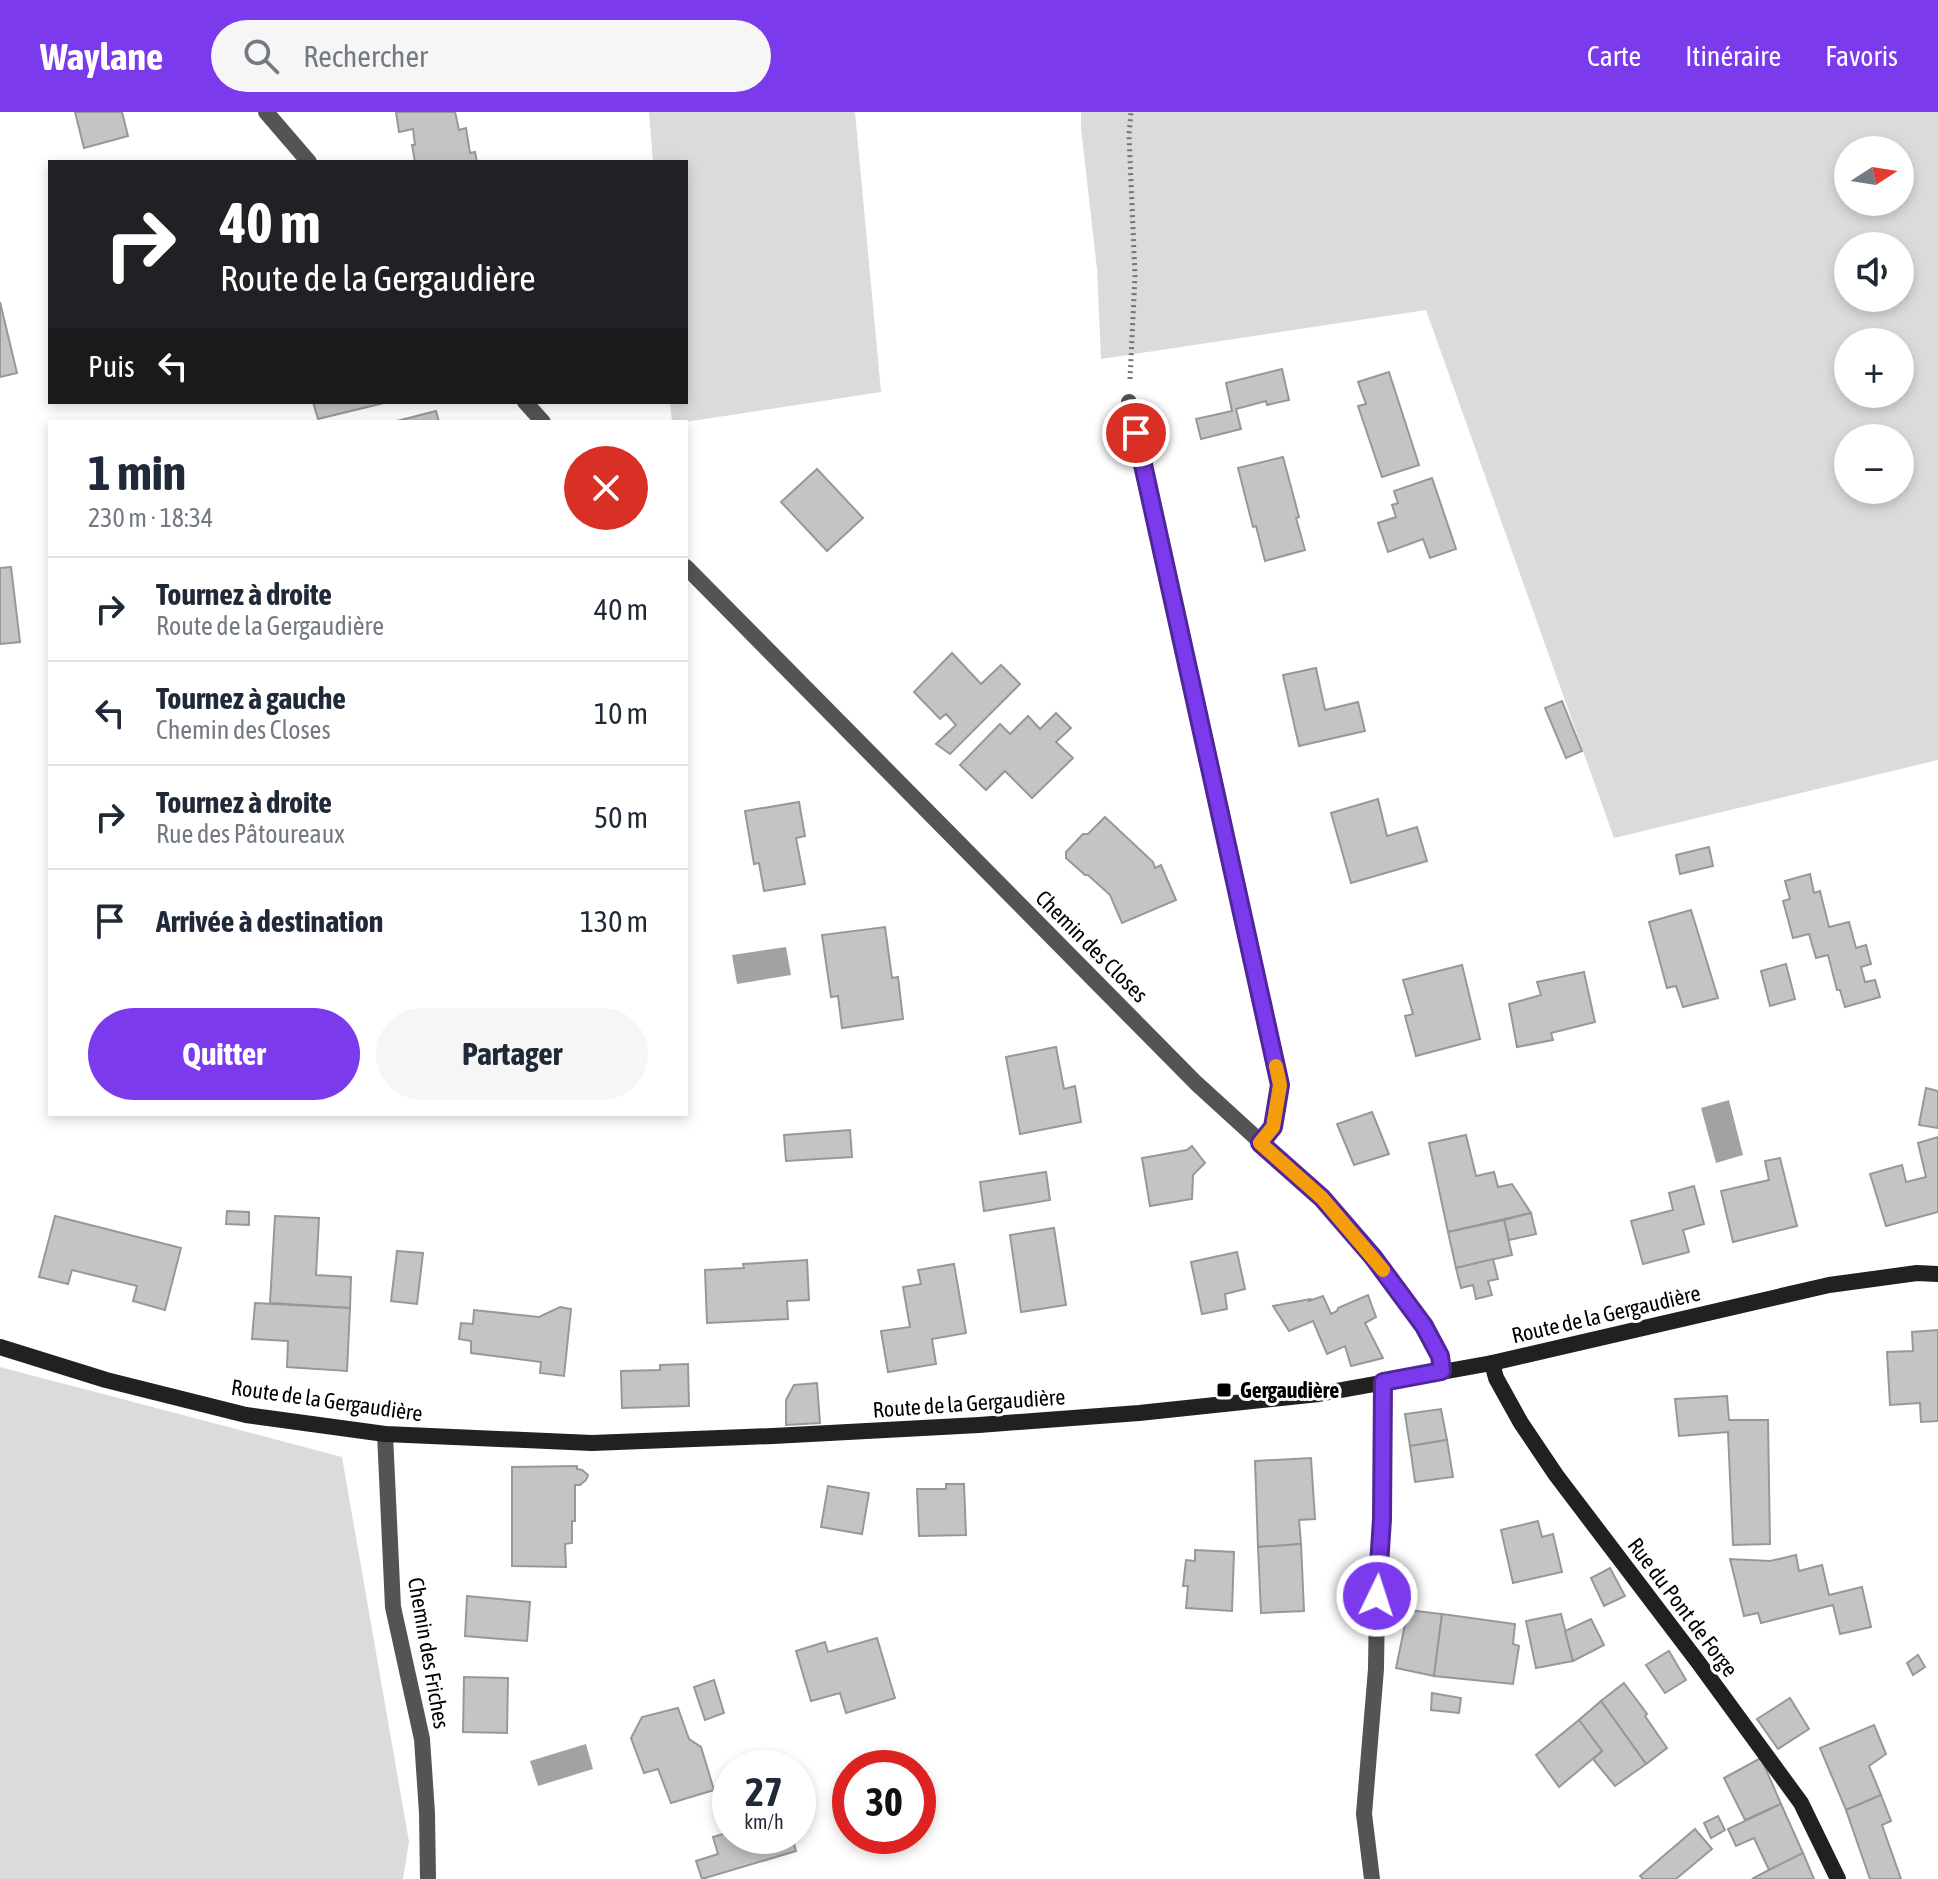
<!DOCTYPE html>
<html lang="fr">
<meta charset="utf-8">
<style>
:root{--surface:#fff;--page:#f6f6f7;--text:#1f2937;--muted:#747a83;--line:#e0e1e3;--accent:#7c3aed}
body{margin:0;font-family:"Asap Condensed",sans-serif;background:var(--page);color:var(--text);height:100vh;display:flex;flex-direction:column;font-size:30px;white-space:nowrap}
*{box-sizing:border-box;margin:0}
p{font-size:26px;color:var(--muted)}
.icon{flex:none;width:44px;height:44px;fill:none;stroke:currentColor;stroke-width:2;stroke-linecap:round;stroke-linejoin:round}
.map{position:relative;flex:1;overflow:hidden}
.side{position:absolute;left:48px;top:308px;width:640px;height:696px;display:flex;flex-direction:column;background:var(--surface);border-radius:0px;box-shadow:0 4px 12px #0003}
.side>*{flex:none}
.banner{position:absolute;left:48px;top:48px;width:640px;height:244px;border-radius:0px;box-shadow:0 4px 12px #0003;background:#202124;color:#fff;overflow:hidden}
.needle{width:52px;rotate:78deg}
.tools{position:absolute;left:1834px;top:24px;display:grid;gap:16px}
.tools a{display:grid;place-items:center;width:80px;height:80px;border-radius:50%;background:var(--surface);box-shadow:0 4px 12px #0003;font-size:40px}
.speed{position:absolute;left:712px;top:1638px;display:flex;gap:16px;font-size:40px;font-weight:700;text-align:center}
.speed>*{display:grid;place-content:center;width:104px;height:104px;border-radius:50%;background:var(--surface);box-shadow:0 4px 12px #0003;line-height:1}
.speed small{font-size:20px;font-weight:400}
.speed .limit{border:12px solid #d22;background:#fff;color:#111}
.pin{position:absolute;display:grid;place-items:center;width:68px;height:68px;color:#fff;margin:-34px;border:4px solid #fff;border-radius:50%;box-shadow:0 2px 8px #0007}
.me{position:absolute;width:88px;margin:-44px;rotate:4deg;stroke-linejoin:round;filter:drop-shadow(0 0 6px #0008)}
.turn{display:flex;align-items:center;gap:28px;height:168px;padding:0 40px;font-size:36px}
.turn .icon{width:104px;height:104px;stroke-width:2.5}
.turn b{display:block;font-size:56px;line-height:68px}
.then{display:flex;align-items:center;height:76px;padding:0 40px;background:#0003;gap:16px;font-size:30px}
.round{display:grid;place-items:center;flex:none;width:84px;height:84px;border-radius:42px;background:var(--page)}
.headline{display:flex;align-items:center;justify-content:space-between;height:136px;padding:0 40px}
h1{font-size:48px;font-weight:700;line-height:60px}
.primary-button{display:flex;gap:16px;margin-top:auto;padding:16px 40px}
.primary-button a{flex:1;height:92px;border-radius:48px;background:var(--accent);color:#fff;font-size:32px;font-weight:700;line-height:92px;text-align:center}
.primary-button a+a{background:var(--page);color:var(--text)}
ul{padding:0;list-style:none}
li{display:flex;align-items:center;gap:24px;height:104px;padding:0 40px;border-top:2px solid var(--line)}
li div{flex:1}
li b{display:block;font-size:30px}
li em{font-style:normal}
header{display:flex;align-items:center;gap:48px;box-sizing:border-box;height:112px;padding:0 40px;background:var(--accent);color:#fff}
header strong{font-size:38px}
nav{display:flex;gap:44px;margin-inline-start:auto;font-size:28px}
.search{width:560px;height:72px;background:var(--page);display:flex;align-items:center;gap:20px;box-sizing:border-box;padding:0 28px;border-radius:44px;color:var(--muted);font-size:30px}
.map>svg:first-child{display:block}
</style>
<header>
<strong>Waylane</strong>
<div class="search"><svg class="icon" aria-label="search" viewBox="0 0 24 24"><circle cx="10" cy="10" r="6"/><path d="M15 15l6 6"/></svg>Rechercher</div>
<nav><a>Carte</a><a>Itinéraire</a><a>Favoris</a></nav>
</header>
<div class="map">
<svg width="1938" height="1767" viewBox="0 0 1938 1767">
<rect width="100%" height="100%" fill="#fff"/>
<g fill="#dbdbdb" fill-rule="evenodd">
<polygon points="649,0 855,0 881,280 685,310 672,310 670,290 686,290 686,50 653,50"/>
<path d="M 1081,0 L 1938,0 L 1938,648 L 1614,726 L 1426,198 L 1101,247 L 1097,157 L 1081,16 ZM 1848,38 L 1900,38 L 1900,90 L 1848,90 ZM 1848,134 L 1900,134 L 1900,186 L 1848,186 ZM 1848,230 L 1900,230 L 1900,282 L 1848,282 ZM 1900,326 L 1900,378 L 1848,378 L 1848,326 Z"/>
<polygon points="0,1255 342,1345 409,1730 403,1767 0,1767"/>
</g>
<g fill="#a2a2a2">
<polygon points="786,835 791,863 737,872 732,843"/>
<polygon points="1729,988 1743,1043 1716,1051 1701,996"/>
<polygon points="586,1632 593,1657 538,1674 530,1649"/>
</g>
<g fill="#c4c4c4" stroke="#989898" stroke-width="2">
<polygon points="75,0 122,0 128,24 84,36"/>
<polygon points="396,0 455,0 459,18 466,16 470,41 475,40 477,50 415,50 412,33 415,33 413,17 399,20"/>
<polygon points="0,190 17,261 0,265"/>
<polygon points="1282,257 1289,288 1267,293 1266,289 1236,297 1241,317 1201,327 1196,307 1232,299 1226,271"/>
<polygon points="1389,260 1419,353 1382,365 1358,294 1366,292 1358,270"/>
<polygon points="313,290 388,290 318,307"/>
<polygon points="436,299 439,310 393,310"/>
<polygon points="1283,345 1299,405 1296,406 1305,438 1265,449 1256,414 1253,415 1238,356"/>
<polygon points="817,357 863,406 827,439 781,390"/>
<polygon points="1432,366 1456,437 1430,446 1423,427 1388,440 1378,411 1396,405 1392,393 1398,391 1394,379"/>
<polygon points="11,455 20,530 0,532 0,456"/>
<polygon points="952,541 981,572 1001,553 1020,572 950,642 936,632 956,613 946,602 940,607 914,580"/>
<polygon points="1316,556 1325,598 1358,590 1365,619 1299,634 1283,563"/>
<polygon points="1562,589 1582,639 1566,646 1545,596"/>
<polygon points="1056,601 1071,616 1056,630 1073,646 1032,686 1005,659 986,678 960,653 1000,612 1010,622 1028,604 1040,617"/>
<polygon points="1378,687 1387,724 1417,715 1427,749 1351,771 1331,701"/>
<polygon points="799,690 805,724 796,726 805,772 764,779 759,751 754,752 745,699"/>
<polygon points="1105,705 1153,750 1155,756 1161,753 1176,788 1122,811 1110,783 1088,763 1085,763 1066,746 1066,740 1083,722 1088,722"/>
<polygon points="1709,735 1713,754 1680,762 1676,743"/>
<polygon points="1810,762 1814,781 1820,779 1829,815 1849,810 1856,836 1866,833 1871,852 1861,855 1865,870 1875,868 1880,885 1845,895 1840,878 1837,878 1828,843 1816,846 1809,822 1793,826 1783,789 1790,787 1785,769"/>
<polygon points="1691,798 1718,886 1683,895 1676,874 1667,876 1649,810"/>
<polygon points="885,815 892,866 898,865 903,907 842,916 838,884 831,885 822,823"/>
<polygon points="1786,852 1795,887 1770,894 1761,859"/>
<polygon points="1462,853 1480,927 1416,944 1405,904 1413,902 1403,868"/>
<polygon points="1584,860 1595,910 1551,921 1553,928 1517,935 1509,892 1541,883 1537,870"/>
<polygon points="1056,935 1064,977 1075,974 1081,1010 1020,1022 1006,945"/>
<polygon points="1926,976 1938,979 1938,1016 1919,1013"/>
<polygon points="1372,1000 1389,1042 1354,1053 1337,1012"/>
<polygon points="850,1018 852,1045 786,1049 784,1023"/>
<polygon points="1466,1023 1476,1064 1494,1060 1498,1075 1512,1072 1531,1101 1448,1120 1429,1031"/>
<polygon points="1938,1025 1938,1100 1886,1114 1870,1062 1902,1053 1906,1070 1926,1065 1918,1031"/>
<polygon points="1192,1034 1205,1051 1193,1063 1192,1087 1150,1094 1142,1046 1187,1038"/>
<polygon points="1780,1046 1797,1114 1733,1130 1721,1079 1769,1068 1765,1049"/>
<polygon points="1046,1060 1050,1088 984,1099 980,1070"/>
<polygon points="1694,1074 1704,1112 1683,1118 1689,1140 1643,1152 1631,1109 1673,1098 1669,1081"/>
<polygon points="227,1099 249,1100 249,1113 226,1112"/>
<polygon points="1531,1101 1536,1122 1509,1128 1504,1108"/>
<polygon points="55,1104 181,1136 165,1198 133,1189 137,1174 72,1158 68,1172 39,1165"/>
<polygon points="275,1104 319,1106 316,1163 351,1165 350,1196 270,1191"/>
<polygon points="1504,1108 1512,1143 1456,1156 1448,1120"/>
<polygon points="1054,1116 1066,1193 1021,1200 1010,1123"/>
<polygon points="397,1139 423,1141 417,1192 391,1189"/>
<polygon points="1237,1140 1245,1177 1225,1182 1227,1197 1202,1202 1191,1150"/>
<polygon points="1493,1147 1498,1167 1488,1169 1492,1183 1476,1187 1473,1173 1461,1176 1456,1156"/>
<polygon points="807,1148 809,1188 787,1189 788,1207 707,1211 705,1158 744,1156 743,1152"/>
<polygon points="954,1152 966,1221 932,1227 936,1252 888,1260 881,1219 910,1215 903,1175 921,1172 918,1158"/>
<polygon points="1368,1183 1376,1205 1365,1211 1383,1246 1351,1254 1345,1234 1327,1242 1313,1209 1289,1219 1273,1194 1310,1187 1309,1189 1323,1184 1331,1202 1337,1199 1338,1196"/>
<polygon points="255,1191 350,1196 347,1259 287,1255 288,1229 252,1227"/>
<polygon points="560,1195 571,1197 564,1264 540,1261 541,1250 471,1241 471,1229 459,1227 461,1211 473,1212 474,1198 539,1205"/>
<polygon points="1938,1218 1938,1309 1921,1310 1920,1291 1890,1293 1887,1240 1913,1239 1912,1220"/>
<polygon points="688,1252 689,1294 622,1296 621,1259 660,1258 660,1253"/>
<polygon points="817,1271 820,1311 786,1313 786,1288 794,1273"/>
<polygon points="1727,1284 1729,1308 1768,1308 1770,1432 1733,1433 1728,1320 1679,1324 1675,1287"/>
<polygon points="1441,1297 1447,1328 1410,1334 1405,1302"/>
<polygon points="1447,1328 1453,1365 1415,1370 1410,1334"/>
<polygon points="1311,1346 1315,1407 1299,1408 1301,1432 1258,1435 1255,1349"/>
<polygon points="577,1354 577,1357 582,1358 588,1363 586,1368 580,1373 575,1373 575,1409 572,1409 572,1431 565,1432 566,1455 512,1454 512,1355"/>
<polygon points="946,1372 964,1372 966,1423 919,1424 917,1377 946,1377"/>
<polygon points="828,1374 869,1381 862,1422 821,1415"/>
<polygon points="1538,1409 1542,1425 1553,1422 1562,1460 1513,1471 1501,1418"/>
<polygon points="1301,1432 1304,1499 1261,1501 1258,1435"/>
<polygon points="1195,1438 1234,1440 1232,1499 1186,1496 1188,1474 1183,1474 1186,1448 1195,1449"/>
<polygon points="1796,1443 1799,1459 1822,1453 1829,1483 1862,1475 1871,1515 1840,1522 1833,1493 1761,1511 1758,1501 1744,1504 1730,1447 1770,1449"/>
<polygon points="1610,1456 1625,1484 1604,1494 1591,1466"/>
<polygon points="467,1484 530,1490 527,1529 465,1524"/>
<polygon points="1408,1498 1442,1502 1434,1564 1396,1556"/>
<polygon points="1442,1502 1515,1512 1513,1532 1519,1534 1513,1572 1434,1564"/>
<polygon points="1561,1502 1573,1549 1536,1556 1526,1509"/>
<polygon points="1591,1507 1604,1533 1573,1549 1565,1519"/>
<polygon points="877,1526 895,1586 846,1601 840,1581 811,1589 796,1539 825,1530 828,1540"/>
<polygon points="1669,1539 1686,1568 1665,1581 1646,1553"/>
<polygon points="1918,1543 1925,1555 1913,1563 1907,1551"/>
<polygon points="464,1565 508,1566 507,1621 463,1620"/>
<polygon points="714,1568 724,1601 705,1608 694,1575"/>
<polygon points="1624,1571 1647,1602 1645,1604 1667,1636 1646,1652 1601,1589"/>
<polygon points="1432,1581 1461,1586 1459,1601 1431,1598"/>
<polygon points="1790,1586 1809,1617 1778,1637 1757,1607"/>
<polygon points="1601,1589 1646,1652 1615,1674 1593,1647 1602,1639 1579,1608"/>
<polygon points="678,1596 689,1627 701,1635 714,1678 671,1691 658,1657 644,1661 631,1626 642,1605"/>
<polygon points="1579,1608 1602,1639 1559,1675 1536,1643"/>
<polygon points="1874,1613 1886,1642 1869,1654 1881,1683 1846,1698 1820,1636"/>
<polygon points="1761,1646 1781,1692 1745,1708 1724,1666"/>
<polygon points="1881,1683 1891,1709 1882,1713 1901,1767 1870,1767 1846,1698"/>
<polygon points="1781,1692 1803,1741 1769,1758 1754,1726 1736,1734 1728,1717"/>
<polygon points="1718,1704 1725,1718 1711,1726 1704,1711"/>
<polygon points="1695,1717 1712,1737 1676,1767 1643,1767 1640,1764"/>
<polygon points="730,1720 730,1724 792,1724 796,1739 702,1767 696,1749 718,1742 713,1725"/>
<polygon points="1803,1741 1814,1767 1752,1767 1767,1759"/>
</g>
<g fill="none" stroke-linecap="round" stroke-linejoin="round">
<polyline stroke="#767676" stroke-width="5" stroke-dasharray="2 4" stroke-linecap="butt" points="1130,267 1135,164 1129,23 1131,0"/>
<g stroke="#545454" stroke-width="16">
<polyline points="266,0 309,50"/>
<polyline points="525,290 543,310"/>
<polyline points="1129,290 1280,973 1273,1015 1260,1031"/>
<polyline points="686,455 1196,971 1322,1086 1373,1145 1424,1214 1440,1244 1442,1259"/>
<polyline points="385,1322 393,1495 422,1627 427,1701 428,1767"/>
<polyline points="1372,1767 1364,1702 1376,1557 1377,1484 1382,1407 1383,1270"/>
</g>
<g stroke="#212121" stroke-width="16">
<polyline points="0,1235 106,1268 246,1303 385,1322 592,1331 773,1324 979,1313 1139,1301 1319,1282 1492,1251 1829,1173 1917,1161 1938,1162"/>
<polyline points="1492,1251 1496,1266 1521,1311 1556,1363 1698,1550 1801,1691 1838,1767"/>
</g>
</g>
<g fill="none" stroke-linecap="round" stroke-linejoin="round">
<defs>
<polyline id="route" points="1136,321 1280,973 1273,1015 1260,1031 1322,1086 1373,1145 1424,1214 1440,1244 1442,1259 1383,1270 1382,1407 1377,1484"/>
</defs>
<use href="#route" stroke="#51269a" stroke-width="20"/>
<use href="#route" stroke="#7c3aed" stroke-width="14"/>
<polyline stroke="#f59e0b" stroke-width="14" points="1276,954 1280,973 1273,1015 1260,1031 1322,1086 1383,1158"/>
</g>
<rect fill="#000" stroke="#fff" stroke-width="3" x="1216" y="1270" width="16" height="16" rx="4"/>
<g text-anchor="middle" stroke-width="6" stroke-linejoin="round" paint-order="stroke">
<g font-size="22" fill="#000" stroke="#fff">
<text transform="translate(1092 834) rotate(45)" y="8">Chemin des Closes</text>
<text transform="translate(1606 1202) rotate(-13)" y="8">Route de la Gergaudière</text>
<text transform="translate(327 1288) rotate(8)" y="8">Route de la Gergaudière</text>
<text transform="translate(969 1291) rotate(-4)" y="8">Route de la Gergaudière</text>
<text transform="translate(1683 1495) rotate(53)" y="8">Rue du Pont de Forge</text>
<text transform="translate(429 1541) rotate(80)" y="8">Chemin des Friches</text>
</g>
<g font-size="22" font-weight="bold" fill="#000" stroke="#fff" text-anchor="start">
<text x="1240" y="1286">Gergaudière</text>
</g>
</g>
</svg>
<div class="tools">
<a><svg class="needle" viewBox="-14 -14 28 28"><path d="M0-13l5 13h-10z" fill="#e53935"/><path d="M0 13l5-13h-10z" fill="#747a83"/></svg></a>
<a><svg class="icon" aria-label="sound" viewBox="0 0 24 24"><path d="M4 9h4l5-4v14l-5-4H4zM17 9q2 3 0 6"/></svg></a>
<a>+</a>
<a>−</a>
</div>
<div class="speed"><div>27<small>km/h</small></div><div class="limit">30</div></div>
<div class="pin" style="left:1136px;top:321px;background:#d93025"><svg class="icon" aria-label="arrive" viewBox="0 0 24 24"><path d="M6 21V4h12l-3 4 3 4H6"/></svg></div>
<svg class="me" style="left:1377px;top:1484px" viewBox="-20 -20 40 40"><circle r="17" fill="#7c3aed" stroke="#fff" stroke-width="3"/><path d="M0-11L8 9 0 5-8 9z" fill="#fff"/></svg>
<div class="banner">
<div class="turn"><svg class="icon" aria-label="right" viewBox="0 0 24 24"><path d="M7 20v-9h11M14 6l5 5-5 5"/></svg><div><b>40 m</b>Route de la Gergaudière</div></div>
<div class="then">Puis<svg class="icon" aria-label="left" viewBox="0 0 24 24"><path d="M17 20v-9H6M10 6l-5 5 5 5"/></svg></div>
</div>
<section class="side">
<div class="headline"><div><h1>1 min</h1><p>230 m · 18:34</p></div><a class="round" style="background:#d93025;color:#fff"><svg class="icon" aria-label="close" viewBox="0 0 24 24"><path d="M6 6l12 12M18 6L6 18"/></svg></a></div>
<ul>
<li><svg class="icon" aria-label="right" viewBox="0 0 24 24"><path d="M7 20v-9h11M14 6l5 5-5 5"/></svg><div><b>Tournez à droite</b><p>Route de la Gergaudière</p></div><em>40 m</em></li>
<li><svg class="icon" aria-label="left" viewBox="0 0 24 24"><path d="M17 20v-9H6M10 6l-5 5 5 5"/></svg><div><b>Tournez à gauche</b><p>Chemin des Closes</p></div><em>10 m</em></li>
<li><svg class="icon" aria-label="right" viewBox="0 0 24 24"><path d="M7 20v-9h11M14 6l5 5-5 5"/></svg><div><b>Tournez à droite</b><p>Rue des Pâtoureaux</p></div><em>50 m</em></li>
<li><svg class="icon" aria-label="arrive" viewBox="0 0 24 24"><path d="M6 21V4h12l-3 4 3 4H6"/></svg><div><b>Arrivée à destination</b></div><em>130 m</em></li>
</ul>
<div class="primary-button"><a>Quitter</a><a>Partager</a></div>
</section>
</div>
